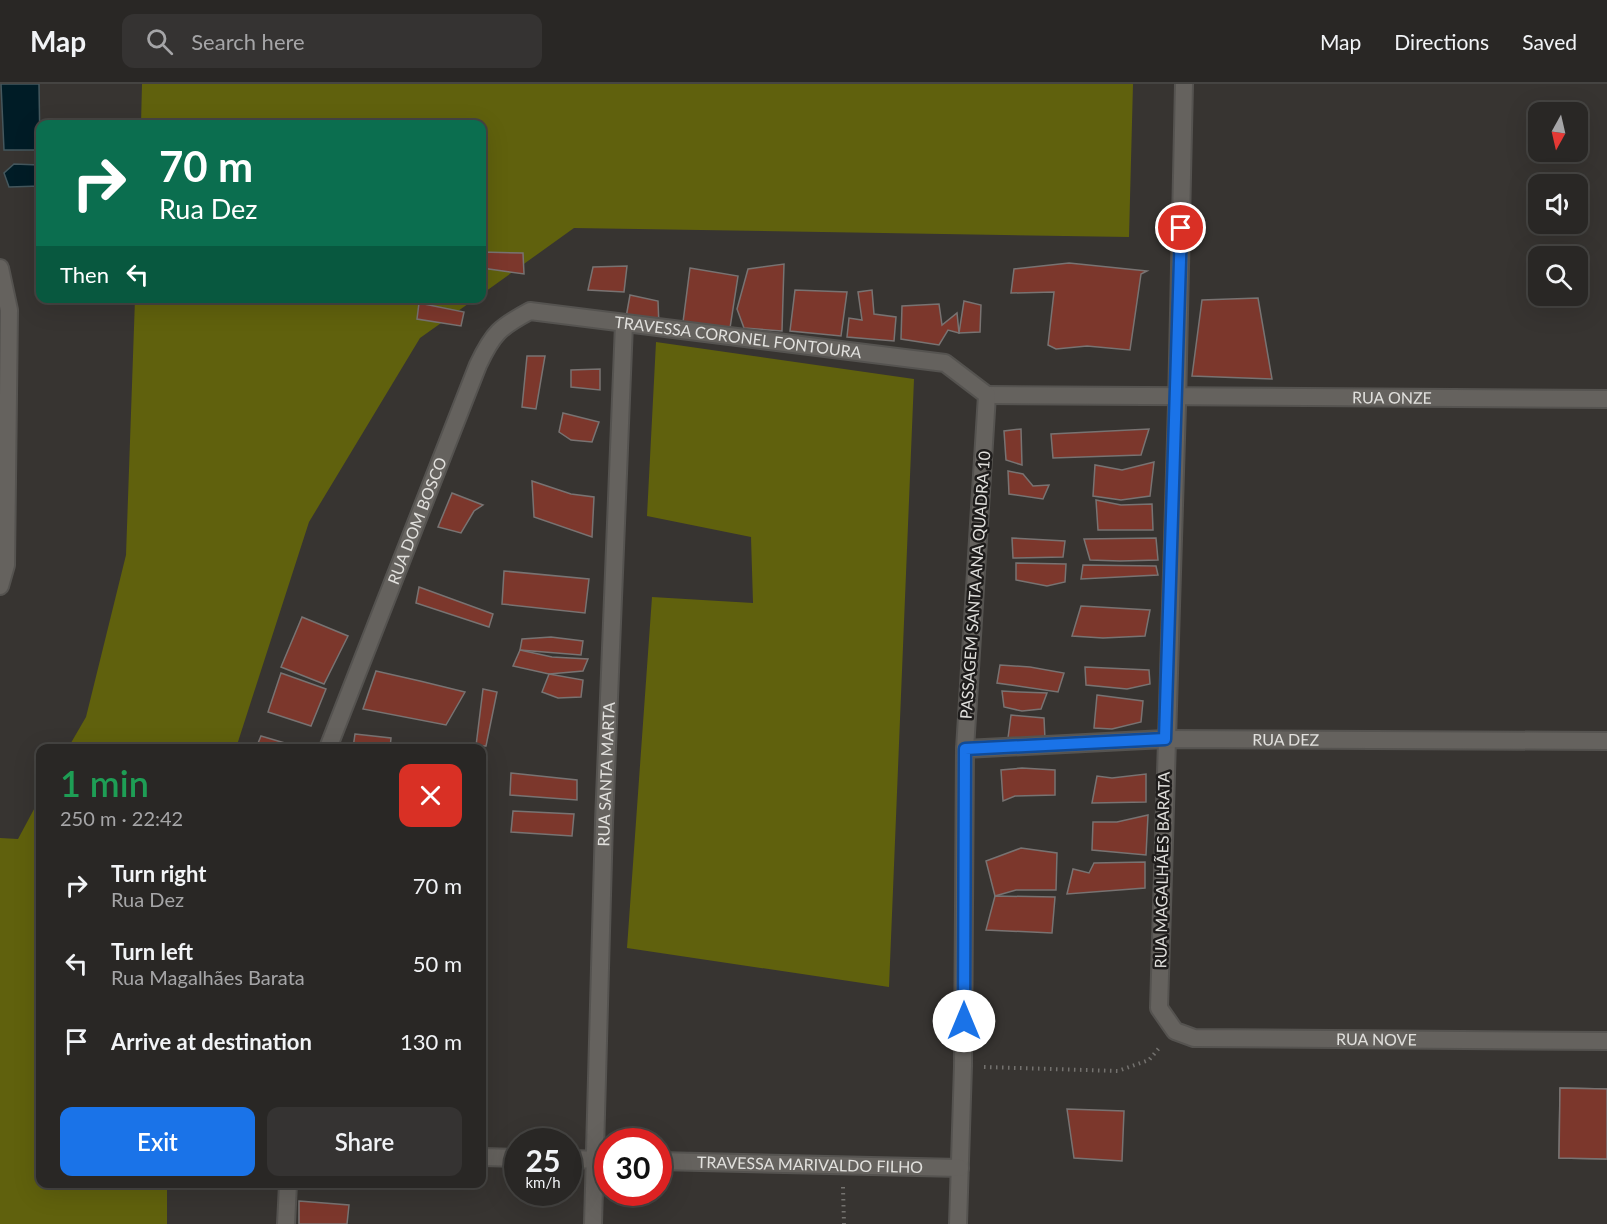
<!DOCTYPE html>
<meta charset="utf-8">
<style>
:root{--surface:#292725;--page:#353332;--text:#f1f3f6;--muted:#a5a5a7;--line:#454442;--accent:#1a73e8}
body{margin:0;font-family:Lato,sans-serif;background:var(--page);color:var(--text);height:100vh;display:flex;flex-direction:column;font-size:22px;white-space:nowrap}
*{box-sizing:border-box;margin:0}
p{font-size:20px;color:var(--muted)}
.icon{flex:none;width:33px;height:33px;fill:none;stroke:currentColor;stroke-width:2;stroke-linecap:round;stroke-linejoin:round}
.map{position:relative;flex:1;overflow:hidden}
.panel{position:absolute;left:36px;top:660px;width:450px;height:444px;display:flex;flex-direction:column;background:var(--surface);border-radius:12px;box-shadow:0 6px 24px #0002,0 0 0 2px var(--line)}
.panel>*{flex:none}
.guide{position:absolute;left:36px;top:36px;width:450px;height:183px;border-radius:12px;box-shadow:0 6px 24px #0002,0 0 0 2px var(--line);background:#0b6e4f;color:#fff;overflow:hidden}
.needle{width:39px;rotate:188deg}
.fabs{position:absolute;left:1528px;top:18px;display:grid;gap:12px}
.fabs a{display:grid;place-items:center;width:60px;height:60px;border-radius:12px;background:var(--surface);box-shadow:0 6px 24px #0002,0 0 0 2px var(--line);font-size:30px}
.speed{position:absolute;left:504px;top:1044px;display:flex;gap:12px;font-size:30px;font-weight:700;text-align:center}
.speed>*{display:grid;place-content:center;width:78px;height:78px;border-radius:50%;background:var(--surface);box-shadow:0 6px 24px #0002,0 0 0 2px var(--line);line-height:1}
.speed small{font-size:15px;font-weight:400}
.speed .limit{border:9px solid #d22;background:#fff;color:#111}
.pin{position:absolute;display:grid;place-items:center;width:51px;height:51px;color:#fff;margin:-26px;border:3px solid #fff;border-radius:50%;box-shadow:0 2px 6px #0007}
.me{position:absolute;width:66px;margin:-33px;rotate:0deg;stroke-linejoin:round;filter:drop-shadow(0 0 4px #0008)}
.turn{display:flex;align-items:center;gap:21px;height:126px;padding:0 24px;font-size:27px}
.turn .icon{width:78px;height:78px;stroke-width:2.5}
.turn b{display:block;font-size:42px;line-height:51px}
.then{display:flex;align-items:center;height:57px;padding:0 24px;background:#0003;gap:12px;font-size:22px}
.round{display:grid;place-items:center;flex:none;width:63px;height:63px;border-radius:12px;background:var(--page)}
.headline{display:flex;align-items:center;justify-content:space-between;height:102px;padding:0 24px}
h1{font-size:36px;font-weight:600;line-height:45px;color:#1e9e55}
.action{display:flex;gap:12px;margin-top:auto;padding:12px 24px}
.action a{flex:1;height:69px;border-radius:12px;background:var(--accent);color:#fff;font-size:24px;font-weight:600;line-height:69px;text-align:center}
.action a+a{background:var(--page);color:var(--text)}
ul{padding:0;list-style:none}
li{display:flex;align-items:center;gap:18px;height:78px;padding:0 24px}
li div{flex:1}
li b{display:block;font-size:22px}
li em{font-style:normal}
header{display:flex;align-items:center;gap:36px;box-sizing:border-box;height:84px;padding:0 30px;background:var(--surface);border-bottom:2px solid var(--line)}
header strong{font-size:28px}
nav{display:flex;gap:33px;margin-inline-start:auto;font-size:21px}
.search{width:420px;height:54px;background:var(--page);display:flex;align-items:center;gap:15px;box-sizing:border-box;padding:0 21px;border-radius:12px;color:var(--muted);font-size:22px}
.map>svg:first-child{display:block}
</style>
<header>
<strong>Map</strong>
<div class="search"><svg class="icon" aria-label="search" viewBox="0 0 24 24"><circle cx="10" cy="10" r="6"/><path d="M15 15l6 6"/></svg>Search here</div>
<nav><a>Map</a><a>Directions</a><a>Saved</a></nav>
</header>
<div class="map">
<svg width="1607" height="1140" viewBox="0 0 1607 1140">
<rect width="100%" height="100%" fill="#373431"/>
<g fill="#60610d">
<polygon points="142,0 1133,0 1129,153 574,144 482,210 482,40 141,40"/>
<polygon points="135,215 475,215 420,254 309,438 236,664 68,664 86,633 126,471"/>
<polygon points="656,258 914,295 889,903 627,864 652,513 753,519 751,453 647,432"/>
<polygon points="40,714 40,1100 167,1100 167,1140 0,1140 0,754 18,755"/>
</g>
<g fill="#001c26" stroke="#44575d" stroke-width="1.5">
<polygon points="1,0 39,0 40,66 4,66"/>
<polygon points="14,80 39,81 40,102 9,103 4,89"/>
</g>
<g fill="#7c372c" stroke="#787372" stroke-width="1.5">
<polygon points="482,168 523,169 524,190 482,184"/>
<polygon points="1069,179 1147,187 1141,190 1130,266 1087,262 1056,265 1048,261 1054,208 1011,209 1014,185"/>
<polygon points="784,180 782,247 744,244 737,225 748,185"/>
<polygon points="627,182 624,208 588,206 593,183"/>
<polygon points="690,184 738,192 730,244 682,246"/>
<polygon points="795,206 847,208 841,252 790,247"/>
<polygon points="872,206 874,230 896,233 894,257 847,253 849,234 862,236 858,208"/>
<polygon points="630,211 658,217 659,243 625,239"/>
<polygon points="1258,214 1272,295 1192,292 1202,216"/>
<polygon points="964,217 981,221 980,248 959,249"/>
<polygon points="419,219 464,228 461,242 417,235"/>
<polygon points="939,220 942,241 957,229 959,249 948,246 939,261 901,255 902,222"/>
<polygon points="527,272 545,272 536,325 522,323"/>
<polygon points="600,285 600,306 571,303 571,286"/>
<polygon points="563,329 599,338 592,358 571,356 559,348"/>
<polygon points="1021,345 1022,381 1006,376 1004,347"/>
<polygon points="1149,345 1141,371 1053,374 1051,350"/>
<polygon points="1154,378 1150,412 1121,416 1093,412 1095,381 1122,386"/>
<polygon points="1008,387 1023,390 1033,402 1049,401 1043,415 1009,410"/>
<polygon points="532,397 571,410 594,413 592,453 534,433"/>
<polygon points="452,409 483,421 474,427 461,449 438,443"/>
<polygon points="1096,416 1121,421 1152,420 1153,446 1098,446"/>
<polygon points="1012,454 1065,457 1063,473 1013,474"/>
<polygon points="1156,454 1158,476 1120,477 1090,476 1084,455"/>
<polygon points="1016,479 1066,480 1065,498 1047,502 1016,496"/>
<polygon points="1083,481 1156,482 1158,491 1081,495"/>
<polygon points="504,487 589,495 585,529 502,520"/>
<polygon points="419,503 493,530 489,543 416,519"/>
<polygon points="1081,522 1150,526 1145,552 1103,554 1072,552"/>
<polygon points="302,533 348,552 324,600 281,583"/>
<polygon points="551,553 583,557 581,571 520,566 522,555"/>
<polygon points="520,566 552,573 588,575 583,587 549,590 513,582"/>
<polygon points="1000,581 1030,583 1064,589 1058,608 997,599"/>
<polygon points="1085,583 1149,586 1150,600 1127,605 1086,601"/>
<polygon points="376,587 420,597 465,608 446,641 363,625"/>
<polygon points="281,589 326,605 311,642 268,628"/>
<polygon points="549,590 583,596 581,613 558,614 542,608"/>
<polygon points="483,605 497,608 486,662 476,662"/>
<polygon points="1002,607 1020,608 1047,609 1041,625 1022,627 1004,623"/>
<polygon points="1097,611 1143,617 1141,638 1112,645 1094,644"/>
<polygon points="1011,631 1044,634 1045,655 1008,654"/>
<polygon points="355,650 391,654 390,664 353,664"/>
<polygon points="261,652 302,664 256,664"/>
<polygon points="1022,684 1055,686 1055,711 1015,712 1003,717 1001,686"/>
<polygon points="511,689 577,696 577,716 510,711"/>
<polygon points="1146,690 1146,718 1092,719 1097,692 1112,694"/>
<polygon points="513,727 574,730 572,752 511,748"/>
<polygon points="1148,731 1146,771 1092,766 1093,738 1117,738"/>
<polygon points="1021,764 1057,769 1056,806 1016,806 995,812 986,777"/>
<polygon points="1145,778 1145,804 1067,810 1073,785 1089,789 1094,779"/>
<polygon points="995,812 1055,813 1052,849 986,846"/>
<polygon points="1560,1004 1607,1005 1607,1075 1559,1074"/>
<polygon points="1560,1004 1607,1005 1607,1075 1559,1074"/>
<polygon points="1067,1025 1124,1027 1122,1077 1074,1074"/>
<polygon points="299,1117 349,1121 347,1140 299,1140"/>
</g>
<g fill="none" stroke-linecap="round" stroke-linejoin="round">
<defs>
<g id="minor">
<path id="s1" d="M 1184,0 L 1177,321 L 1159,924 L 1175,947 L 1194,954 L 1607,957"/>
<polyline points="0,184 9,226 6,481 0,502"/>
<path id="s2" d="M 987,311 L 1607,315"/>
<path id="s3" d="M 328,664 L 478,281 C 493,249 500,243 530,227 L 945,279 L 987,311 L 965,665 L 963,982 L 958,1140"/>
<path id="s4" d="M 965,665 L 1165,655 L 1607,657"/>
<polyline points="482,1073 518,1074"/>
<polyline points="568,1075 608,1076"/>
<path id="s5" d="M 658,1077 L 960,1084"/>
<polyline points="286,1140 288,1100"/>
<path id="s6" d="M 593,1140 L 604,738 L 624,240"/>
</g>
</defs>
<use href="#minor" stroke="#555350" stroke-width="20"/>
<g stroke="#74726f" stroke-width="4" stroke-dasharray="1.5 4.5" stroke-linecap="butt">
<polyline points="984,983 1118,987 1149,976 1160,963"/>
<polyline points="843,1103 844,1140"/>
</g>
<use href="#minor" stroke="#65625e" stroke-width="16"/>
</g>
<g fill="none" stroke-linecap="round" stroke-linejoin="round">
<defs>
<polyline id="route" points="964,937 965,665 1165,655 1181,144"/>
</defs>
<use href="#route" stroke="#114b97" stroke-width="15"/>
<use href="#route" stroke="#1a73e8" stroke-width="10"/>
</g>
<g text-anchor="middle" stroke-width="5" stroke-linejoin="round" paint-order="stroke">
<g font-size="16" fill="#e1e0dd" stroke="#1e1c1b">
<text dy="6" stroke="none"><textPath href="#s3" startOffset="698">TRAVESSA CORONEL FONTOURA</textPath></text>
<text dy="6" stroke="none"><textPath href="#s2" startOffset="405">RUA ONZE</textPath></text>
<text dy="6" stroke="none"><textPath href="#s3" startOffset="244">RUA DOM BOSCO</textPath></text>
<text transform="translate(975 501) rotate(-86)" y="6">PASSAGEM SANTA ANA QUADRA 10</text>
<text dy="6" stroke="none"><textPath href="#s4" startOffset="321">RUA DEZ</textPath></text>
<text dy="6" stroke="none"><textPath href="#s6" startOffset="450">RUA SANTA MARTA</textPath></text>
<text transform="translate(1162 786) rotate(-89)" y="6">RUA MAGALHÃES BARATA</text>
<text dy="6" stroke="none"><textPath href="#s1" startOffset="1155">RUA NOVE</textPath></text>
<text dy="6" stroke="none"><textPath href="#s5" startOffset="152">TRAVESSA MARIVALDO FILHO</textPath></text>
</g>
</g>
</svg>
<div class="fabs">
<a><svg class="needle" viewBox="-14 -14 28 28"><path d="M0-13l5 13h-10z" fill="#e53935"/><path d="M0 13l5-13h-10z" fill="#a5a5a7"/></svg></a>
<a><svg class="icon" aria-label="sound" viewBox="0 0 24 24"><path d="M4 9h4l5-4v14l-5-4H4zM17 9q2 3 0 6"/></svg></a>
<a><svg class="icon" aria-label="search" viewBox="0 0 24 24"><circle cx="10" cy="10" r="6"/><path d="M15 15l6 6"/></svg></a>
</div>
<div class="speed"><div>25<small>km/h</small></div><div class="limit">30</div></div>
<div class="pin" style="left:1181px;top:144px;background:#d93025"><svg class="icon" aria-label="arrive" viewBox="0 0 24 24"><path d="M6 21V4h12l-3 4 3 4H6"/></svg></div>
<svg class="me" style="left:964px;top:937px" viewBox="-20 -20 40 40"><circle r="19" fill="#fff"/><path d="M0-13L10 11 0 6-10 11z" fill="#1a73e8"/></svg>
<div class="guide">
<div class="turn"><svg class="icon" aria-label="right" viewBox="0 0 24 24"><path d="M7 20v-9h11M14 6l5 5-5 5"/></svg><div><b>70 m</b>Rua Dez</div></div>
<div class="then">Then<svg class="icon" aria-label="left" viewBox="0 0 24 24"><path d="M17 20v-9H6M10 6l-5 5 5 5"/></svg></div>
</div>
<section class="panel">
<div class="headline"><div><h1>1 min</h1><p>250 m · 22:42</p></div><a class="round" style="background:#d93025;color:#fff"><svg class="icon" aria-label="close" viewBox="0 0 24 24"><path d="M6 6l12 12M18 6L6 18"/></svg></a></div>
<ul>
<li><svg class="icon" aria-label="right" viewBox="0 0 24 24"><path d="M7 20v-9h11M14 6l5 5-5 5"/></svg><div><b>Turn right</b><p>Rua Dez</p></div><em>70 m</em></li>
<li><svg class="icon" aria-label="left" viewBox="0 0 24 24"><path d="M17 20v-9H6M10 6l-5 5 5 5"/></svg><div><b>Turn left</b><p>Rua Magalhães Barata</p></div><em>50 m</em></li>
<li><svg class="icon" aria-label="arrive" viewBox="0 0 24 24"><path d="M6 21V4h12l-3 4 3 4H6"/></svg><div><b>Arrive at destination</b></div><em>130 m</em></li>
</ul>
<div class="action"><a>Exit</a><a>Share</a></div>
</section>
</div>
